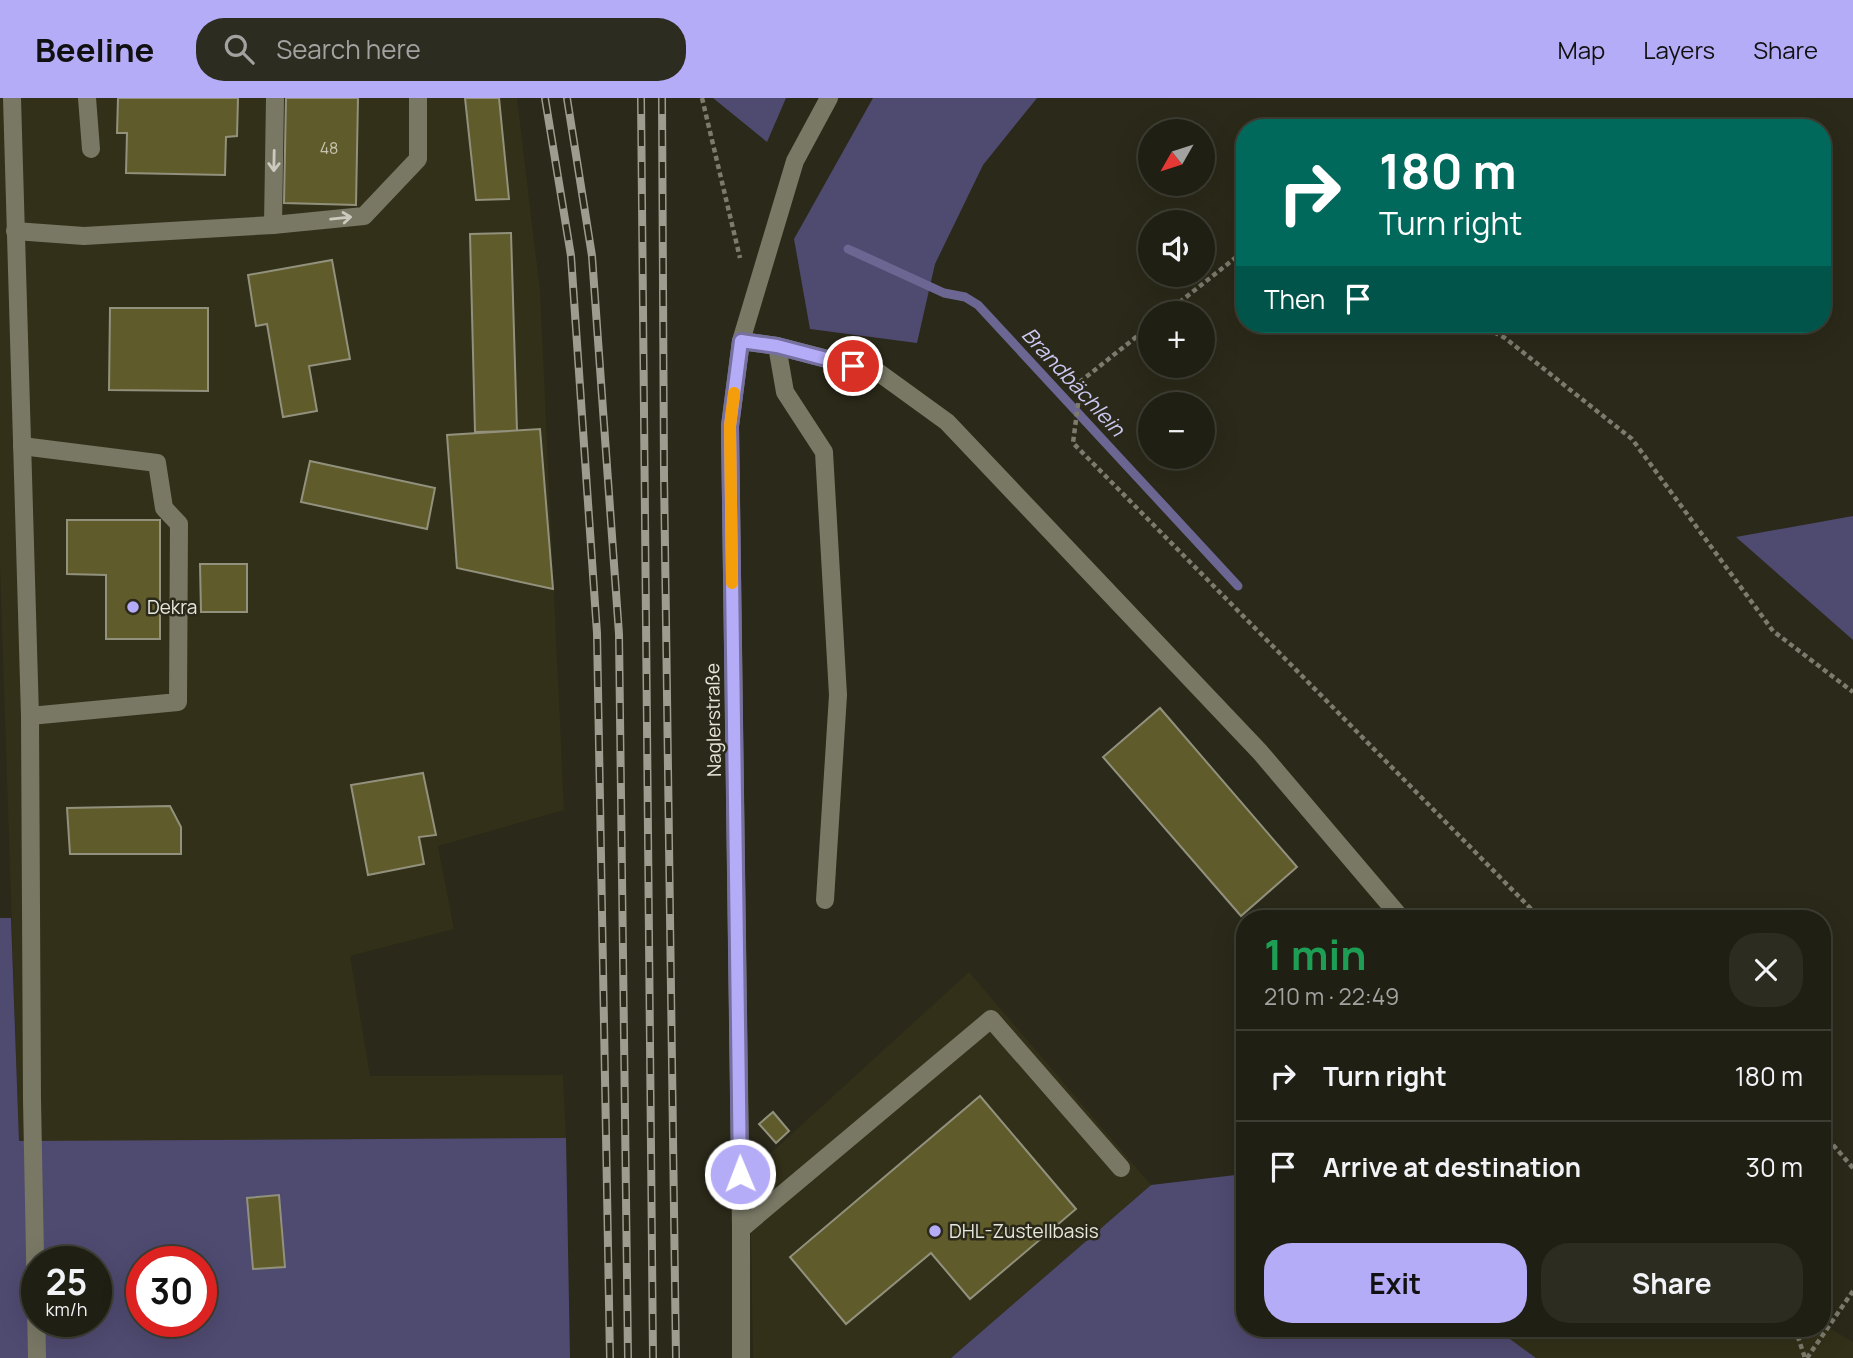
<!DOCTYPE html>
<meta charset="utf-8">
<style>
:root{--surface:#201f13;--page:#2d2c21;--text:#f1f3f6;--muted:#a2a2a0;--line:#3d3d33;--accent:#b5acf8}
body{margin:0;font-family:Manrope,sans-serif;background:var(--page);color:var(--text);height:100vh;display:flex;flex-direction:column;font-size:26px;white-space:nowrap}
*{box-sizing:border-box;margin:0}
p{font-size:23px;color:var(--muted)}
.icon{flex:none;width:38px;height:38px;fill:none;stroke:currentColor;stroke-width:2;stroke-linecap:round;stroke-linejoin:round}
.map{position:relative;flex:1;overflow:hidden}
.drawer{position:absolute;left:1236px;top:812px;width:595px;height:427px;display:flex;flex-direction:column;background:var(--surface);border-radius:28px;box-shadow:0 7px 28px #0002,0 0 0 2px var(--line)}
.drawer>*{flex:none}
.top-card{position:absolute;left:1236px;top:21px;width:595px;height:214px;border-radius:28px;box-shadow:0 7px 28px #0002,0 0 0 2px var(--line);background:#00695c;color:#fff;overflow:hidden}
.needle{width:46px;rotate:231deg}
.fabs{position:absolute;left:1138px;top:21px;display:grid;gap:14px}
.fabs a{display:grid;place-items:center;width:77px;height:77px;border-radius:50%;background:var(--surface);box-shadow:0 7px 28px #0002,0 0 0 2px var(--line);font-size:35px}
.speed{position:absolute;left:21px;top:1148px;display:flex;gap:14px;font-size:35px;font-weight:700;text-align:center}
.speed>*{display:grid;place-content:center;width:91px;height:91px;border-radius:50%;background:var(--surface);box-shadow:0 7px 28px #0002,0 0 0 2px var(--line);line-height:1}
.speed small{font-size:18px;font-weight:400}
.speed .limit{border:10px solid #d22;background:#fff;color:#111}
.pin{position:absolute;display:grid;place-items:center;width:60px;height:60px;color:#fff;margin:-30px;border:4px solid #fff;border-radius:50%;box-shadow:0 2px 7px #0007}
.me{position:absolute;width:77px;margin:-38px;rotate:359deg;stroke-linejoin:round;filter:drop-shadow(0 0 5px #0008)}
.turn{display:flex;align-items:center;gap:24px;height:147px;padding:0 28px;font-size:32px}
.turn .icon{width:91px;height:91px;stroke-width:2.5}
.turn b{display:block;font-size:49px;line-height:60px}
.then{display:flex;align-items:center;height:66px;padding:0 28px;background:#0003;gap:14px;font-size:26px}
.round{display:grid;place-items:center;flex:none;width:74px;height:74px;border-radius:28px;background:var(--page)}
.overview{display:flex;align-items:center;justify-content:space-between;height:119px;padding:0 28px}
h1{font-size:42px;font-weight:700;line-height:52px;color:#1e9e55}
.button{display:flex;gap:14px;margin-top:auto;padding:14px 28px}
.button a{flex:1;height:80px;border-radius:28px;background:var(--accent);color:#111;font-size:28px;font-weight:700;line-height:80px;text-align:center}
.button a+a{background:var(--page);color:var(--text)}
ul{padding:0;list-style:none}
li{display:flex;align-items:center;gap:21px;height:91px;padding:0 28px;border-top:2px solid var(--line)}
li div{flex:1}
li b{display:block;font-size:26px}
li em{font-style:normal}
header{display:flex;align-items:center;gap:42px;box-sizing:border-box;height:98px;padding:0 35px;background:var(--accent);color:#111}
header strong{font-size:33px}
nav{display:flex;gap:38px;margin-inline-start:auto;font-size:24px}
.search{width:490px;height:63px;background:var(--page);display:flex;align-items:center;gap:18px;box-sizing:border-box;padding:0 24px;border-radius:28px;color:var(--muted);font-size:26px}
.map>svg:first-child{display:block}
</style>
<header>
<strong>Beeline</strong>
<div class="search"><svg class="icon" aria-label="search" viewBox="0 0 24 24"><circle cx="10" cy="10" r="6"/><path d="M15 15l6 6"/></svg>Search here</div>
<nav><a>Map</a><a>Layers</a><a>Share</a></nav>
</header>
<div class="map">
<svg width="1853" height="1260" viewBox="0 0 1853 1260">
<rect width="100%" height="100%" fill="#2b2919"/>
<g fill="#323018">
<polygon points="0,0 517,0 540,193 564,712 438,748 454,831 350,858 370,978 563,977 566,1040 19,1044 0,469"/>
<polygon points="969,874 1151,1087 951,1260 753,1260 750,1074"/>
<polygon points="1822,1226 1853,1244 1853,1260 1536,1260 1495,1230 1822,1230"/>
</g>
<g fill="#4f4a70" fill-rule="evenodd">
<polygon points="713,0 786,0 767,44"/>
<polygon points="873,0 1037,0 983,67 935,166 917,245 810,231 794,141"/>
<polygon points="1853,418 1853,542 1736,439"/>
<path d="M 0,820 L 11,820 L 19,1043 L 566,1040 L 570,1260 L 0,1260 ZM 37,1164 L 96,1164 L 96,1223 L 37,1223 ZM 142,1164 L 201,1164 L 201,1223 L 142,1223 Z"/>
<polygon points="1244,1076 1244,1230 1495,1230 1536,1260 951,1260 1151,1087"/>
</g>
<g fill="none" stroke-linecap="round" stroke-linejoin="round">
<polyline stroke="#6b6692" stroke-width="9" points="848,151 944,195 965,199 978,207 1238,488"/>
</g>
<g fill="#605b2b" stroke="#92917d" stroke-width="2">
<polygon points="118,0 238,0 237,38 226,39 225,77 126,75 127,35 117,35"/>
<polygon points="286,0 358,0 356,107 284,105"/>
<polygon points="465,0 499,0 509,101 476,102"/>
<polygon points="511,135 517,333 475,334 470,136"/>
<polygon points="332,162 350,261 309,268 317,313 283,319 267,226 256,228 248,177"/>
<polygon points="110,210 208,210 208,293 109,292"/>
<polygon points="540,331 553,491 457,470 447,337"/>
<polygon points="310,363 435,390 427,431 301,404"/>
<polygon points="67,422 160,422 160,541 106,541 106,477 67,476"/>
<polygon points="200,466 247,466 247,514 201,514"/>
<polygon points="1160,610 1297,769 1241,818 1103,659"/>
<polygon points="423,675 436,737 419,739 424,766 368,777 351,687"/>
<polygon points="170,708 181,729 181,756 70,756 67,710"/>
<polygon points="980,998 1076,1111 970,1201 931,1155 846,1226 790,1159"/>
<polygon points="773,1014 789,1033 776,1045 759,1026"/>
<polygon points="279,1097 285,1169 253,1171 247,1100"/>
</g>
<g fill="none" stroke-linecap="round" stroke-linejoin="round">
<g stroke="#7c7b6d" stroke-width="4.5" stroke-dasharray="5 3.5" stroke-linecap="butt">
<polyline points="702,0 740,160"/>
<polyline points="1166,215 1244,153"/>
<polyline points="1479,226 1505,240 1632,341 1773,533 1853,594"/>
<polyline points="1150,228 1081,283 1073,345 1541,821"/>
<polyline points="1822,1034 1853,1070"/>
<polyline points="1795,1230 1805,1260"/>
<polyline points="1807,1260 1853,1193"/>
</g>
<g stroke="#797865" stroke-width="18">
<polyline points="87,0 91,51"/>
<polyline points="273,127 275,0"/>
<polyline points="15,133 84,138 273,127 364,118 418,61 418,0"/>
<polyline points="741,243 777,248 878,274 947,324 1260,654 1402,821"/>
<polyline points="777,248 785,294 824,354 838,597 825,802"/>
<polyline points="22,348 157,365 164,410 179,426 178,604 30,618"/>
<polyline points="741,1131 991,921 1121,1070"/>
</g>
<g stroke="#797865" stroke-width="18">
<polyline points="12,0 30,618 32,1002 37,1260"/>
<polyline points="741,1260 741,1131 730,328 741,243 795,63 829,0"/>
</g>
<defs>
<g id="rail">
<polyline points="545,0 571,158 597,535 610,1260"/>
<polyline points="567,0 592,158 619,536 628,1260"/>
<polyline points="641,0 653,1260"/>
<polyline points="662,0 664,376 676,1260"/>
</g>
</defs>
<use href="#rail" stroke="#9e9c8f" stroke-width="8"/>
<use href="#rail" stroke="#2b2919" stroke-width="5" stroke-dasharray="16" stroke-linecap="butt"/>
</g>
<defs><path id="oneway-shaft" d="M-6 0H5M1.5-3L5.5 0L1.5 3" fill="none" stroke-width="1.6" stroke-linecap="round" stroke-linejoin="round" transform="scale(1.75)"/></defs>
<g stroke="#cccabe">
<use href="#oneway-shaft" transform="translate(274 63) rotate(91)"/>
<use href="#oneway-shaft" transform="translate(341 120) rotate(-6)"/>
</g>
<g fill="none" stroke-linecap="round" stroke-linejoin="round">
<defs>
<polyline id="route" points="740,1076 730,328 741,243 777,248 853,268"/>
</defs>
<use href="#route" stroke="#7670a1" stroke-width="18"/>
<use href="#route" stroke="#b5acf8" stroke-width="12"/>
<polyline stroke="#f59e0b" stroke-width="12" points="732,485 730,328 734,295"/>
</g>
<g fill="#b5acf8" stroke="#2b2919" stroke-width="2.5">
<circle cx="133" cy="509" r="7"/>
<circle cx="935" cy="1133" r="7"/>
</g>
<g text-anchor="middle" stroke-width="5" stroke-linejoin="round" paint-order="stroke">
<g font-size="16" fill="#c5c3af">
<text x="329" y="56">48</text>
</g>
<g font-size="19" fill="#e7e6db" stroke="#2b2919" text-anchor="start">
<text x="147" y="516">Dekra</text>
<text x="949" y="1140">DHL-Zustellbasis</text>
</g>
<g font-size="19" fill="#e7e6db" stroke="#2b2919">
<text transform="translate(713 622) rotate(-91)" y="7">Naglerstraße</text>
</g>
<g font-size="21" font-style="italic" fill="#cdc9f3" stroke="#2b2919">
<text transform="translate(1073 284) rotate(47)" y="7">Brandbächlein</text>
</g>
</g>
</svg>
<div class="fabs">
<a><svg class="needle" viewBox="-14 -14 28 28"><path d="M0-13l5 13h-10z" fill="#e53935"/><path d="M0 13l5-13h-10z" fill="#a2a2a0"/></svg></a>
<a><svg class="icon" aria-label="sound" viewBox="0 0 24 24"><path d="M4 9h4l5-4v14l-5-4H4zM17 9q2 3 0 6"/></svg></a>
<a>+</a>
<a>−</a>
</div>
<div class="speed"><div>25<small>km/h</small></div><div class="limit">30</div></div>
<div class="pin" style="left:853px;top:268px;background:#d93025"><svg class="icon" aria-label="arrive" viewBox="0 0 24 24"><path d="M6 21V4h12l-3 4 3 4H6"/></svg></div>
<svg class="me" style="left:740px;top:1076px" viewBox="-20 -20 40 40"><circle r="17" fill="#b5acf8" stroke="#fff" stroke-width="3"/><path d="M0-11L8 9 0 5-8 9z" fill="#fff"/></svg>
<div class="top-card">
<div class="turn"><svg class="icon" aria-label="right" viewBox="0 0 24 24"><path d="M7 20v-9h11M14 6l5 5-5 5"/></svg><div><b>180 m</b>Turn right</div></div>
<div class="then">Then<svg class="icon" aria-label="arrive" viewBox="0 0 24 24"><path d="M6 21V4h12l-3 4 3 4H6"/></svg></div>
</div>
<section class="drawer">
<div class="overview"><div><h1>1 min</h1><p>210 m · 22:49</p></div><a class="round"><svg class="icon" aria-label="close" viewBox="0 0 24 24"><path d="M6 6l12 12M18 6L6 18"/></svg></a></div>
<ul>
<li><svg class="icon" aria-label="right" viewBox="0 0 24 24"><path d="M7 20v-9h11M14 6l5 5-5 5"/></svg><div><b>Turn right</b></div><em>180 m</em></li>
<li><svg class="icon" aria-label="arrive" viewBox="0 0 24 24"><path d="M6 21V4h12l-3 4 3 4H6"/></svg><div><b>Arrive at destination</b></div><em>30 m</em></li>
</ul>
<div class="button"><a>Exit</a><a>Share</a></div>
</section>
</div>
